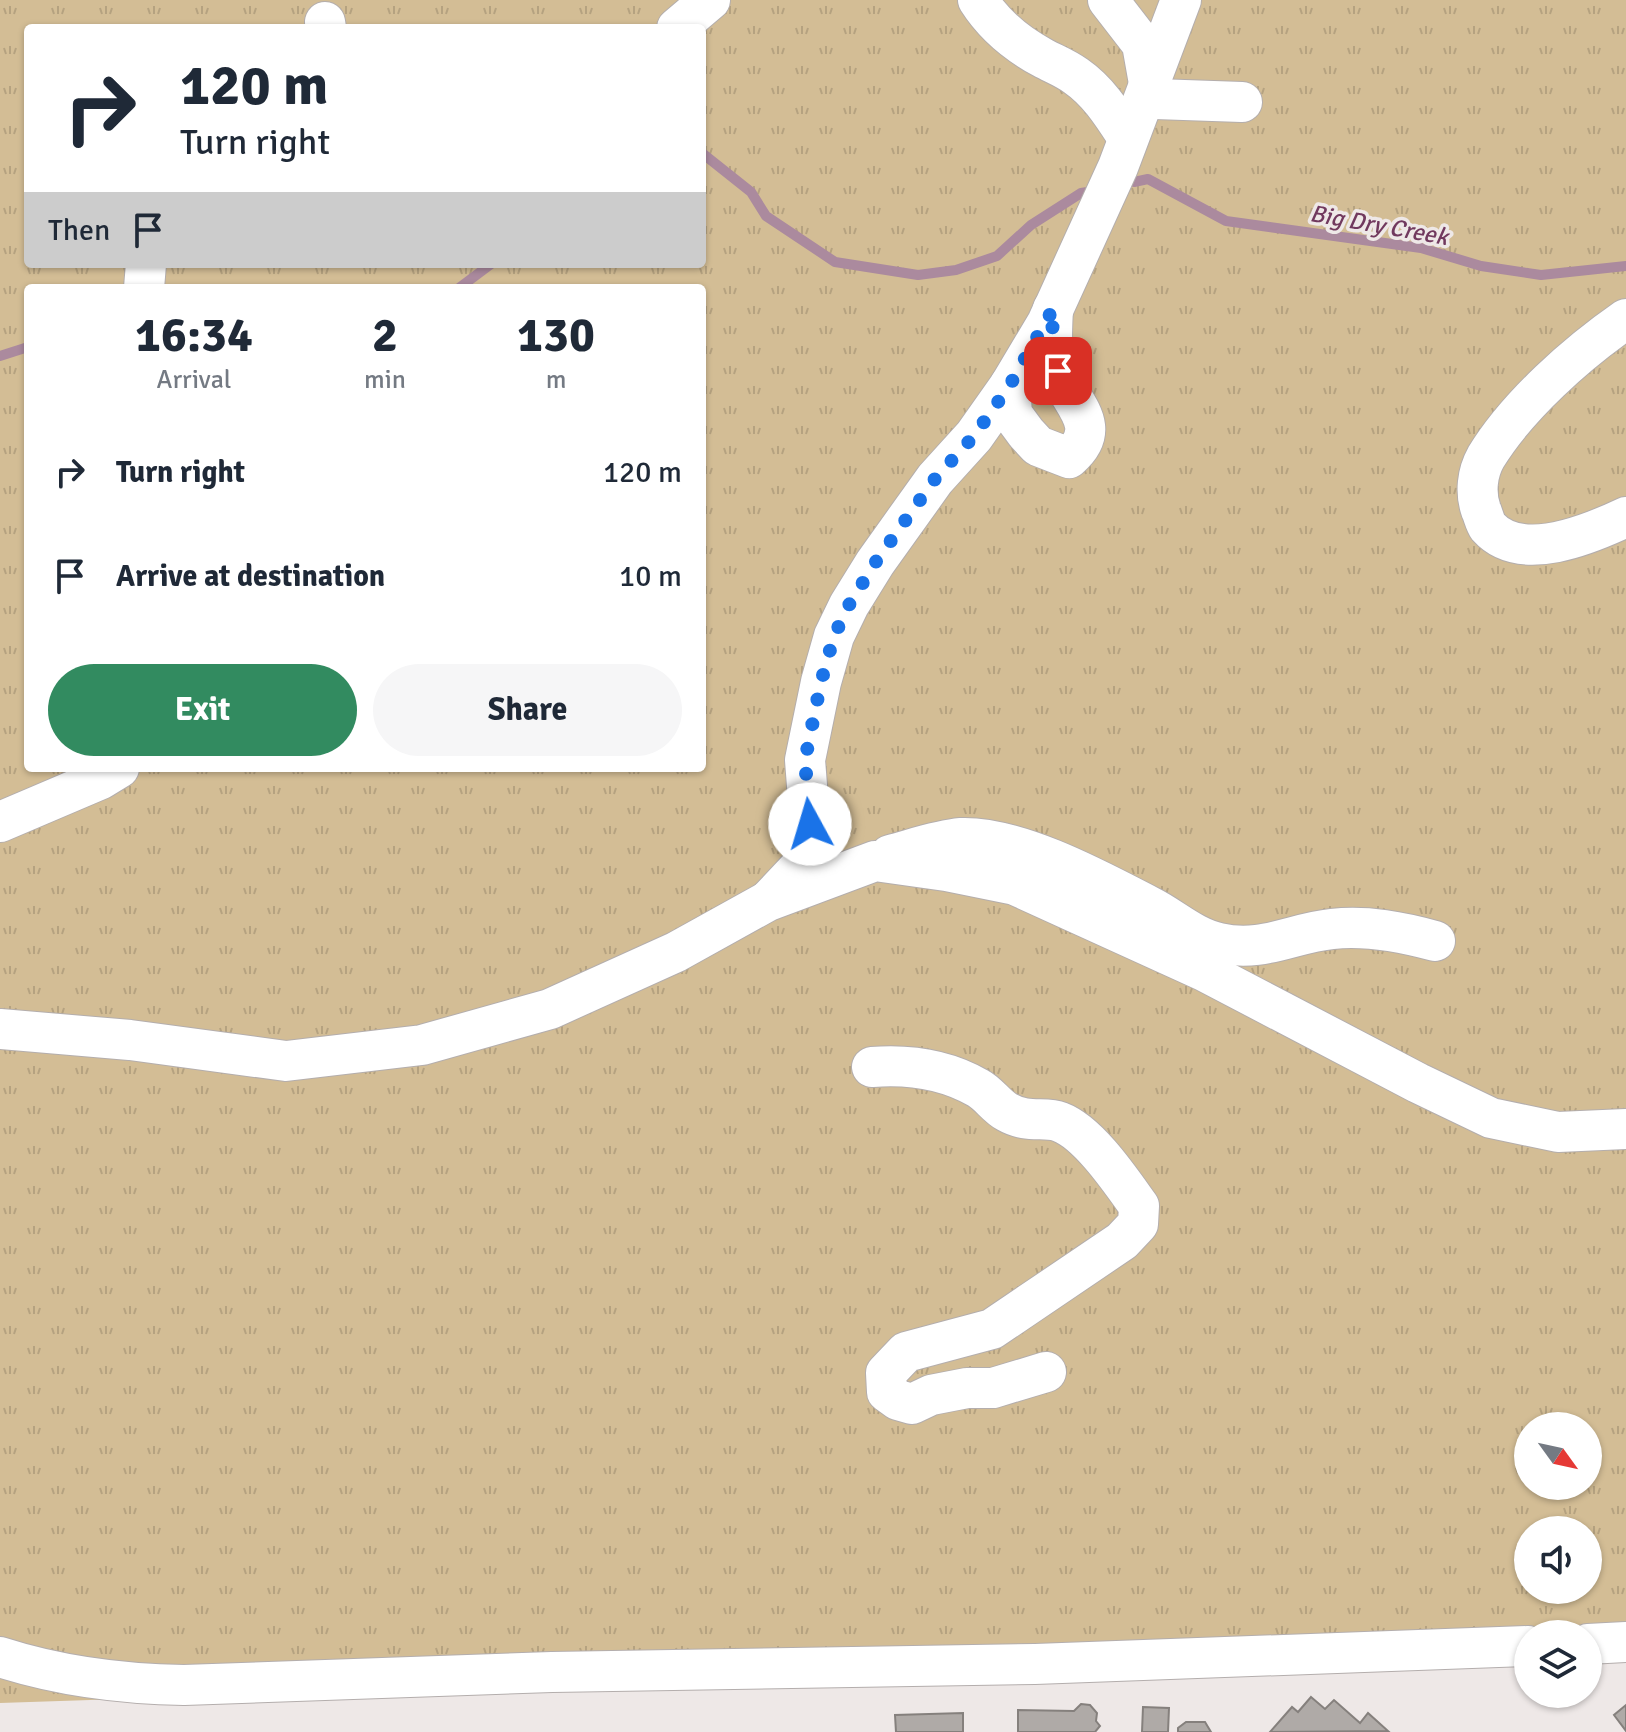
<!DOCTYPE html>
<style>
:root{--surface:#fff;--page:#f6f6f7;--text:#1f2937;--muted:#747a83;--accent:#328b60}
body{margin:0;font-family:Signika,sans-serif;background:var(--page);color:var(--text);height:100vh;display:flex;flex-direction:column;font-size:30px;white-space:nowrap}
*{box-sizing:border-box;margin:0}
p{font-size:26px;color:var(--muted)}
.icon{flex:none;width:44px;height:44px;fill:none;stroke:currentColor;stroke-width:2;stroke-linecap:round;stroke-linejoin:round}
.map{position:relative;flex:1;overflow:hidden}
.drawer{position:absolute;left:24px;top:284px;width:682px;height:488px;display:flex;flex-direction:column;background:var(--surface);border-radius:8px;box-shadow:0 2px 6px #0004}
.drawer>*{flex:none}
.guide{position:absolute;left:24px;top:24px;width:682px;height:244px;border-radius:8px;box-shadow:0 2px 6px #0004;background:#fff;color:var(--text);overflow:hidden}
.needle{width:52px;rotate:123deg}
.tools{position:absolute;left:1514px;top:1412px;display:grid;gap:16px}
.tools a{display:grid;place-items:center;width:88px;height:88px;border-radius:50%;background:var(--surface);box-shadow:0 2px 6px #0004;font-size:40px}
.pin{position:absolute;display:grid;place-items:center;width:68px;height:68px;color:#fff;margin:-34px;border-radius:16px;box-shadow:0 4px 12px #0006}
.me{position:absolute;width:88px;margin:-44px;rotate:354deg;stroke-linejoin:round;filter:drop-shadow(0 0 6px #0008)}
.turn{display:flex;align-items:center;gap:28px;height:168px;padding:0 24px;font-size:36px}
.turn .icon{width:104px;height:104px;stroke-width:2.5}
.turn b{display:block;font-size:56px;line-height:68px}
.then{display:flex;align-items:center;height:76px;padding:0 24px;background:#0003;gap:16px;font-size:30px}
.eta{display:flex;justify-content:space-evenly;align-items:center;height:136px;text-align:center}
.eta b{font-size:48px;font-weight:800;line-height:56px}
.cta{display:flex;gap:16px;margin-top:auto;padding:16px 24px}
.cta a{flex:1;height:92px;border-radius:48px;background:var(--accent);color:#fff;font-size:32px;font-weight:800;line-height:92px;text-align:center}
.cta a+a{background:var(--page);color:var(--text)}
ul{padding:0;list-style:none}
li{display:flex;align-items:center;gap:24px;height:104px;padding:0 24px}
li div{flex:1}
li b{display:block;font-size:30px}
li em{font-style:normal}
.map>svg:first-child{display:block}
</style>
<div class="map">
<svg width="1626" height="1732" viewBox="0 0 1626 1732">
<defs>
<pattern id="grass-tufts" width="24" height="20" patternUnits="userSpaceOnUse" patternTransform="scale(2)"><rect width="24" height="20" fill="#d3bd95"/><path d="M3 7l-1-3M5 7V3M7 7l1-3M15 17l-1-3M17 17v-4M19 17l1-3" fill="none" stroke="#b5a280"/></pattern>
</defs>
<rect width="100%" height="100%" fill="#eee8e7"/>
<path fill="url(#grass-tufts)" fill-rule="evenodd" d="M 0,0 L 1626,0 L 1626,1648 L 1588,1634 L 1528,1634 L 1528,1652 L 0,1703 ZM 28,28 L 702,28 L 702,264 L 28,264 ZM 28,288 L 702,288 L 702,768 L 28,768 ZM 1528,1426 L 1588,1426 L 1588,1486 L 1528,1486 ZM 1528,1530 L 1588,1530 L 1588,1590 L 1528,1590 Z"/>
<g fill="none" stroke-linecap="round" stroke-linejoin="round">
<g stroke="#ab8a9e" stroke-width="10">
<polyline points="702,153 751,192 766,216 835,262 918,275 956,270 997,256 1031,225 1081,193 1094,191"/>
<polyline points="1134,182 1148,179 1226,221 1421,248 1481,266 1541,275 1626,266"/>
<polyline points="459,288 491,264"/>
<polyline points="0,356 28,347"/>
</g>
</g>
<g fill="#afaaa7" stroke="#85807d" stroke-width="2">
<polygon points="1311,1697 1325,1709 1334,1700 1360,1723 1368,1713 1388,1731 1270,1732 1292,1707 1298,1712"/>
<polygon points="1081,1704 1090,1705 1097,1713 1096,1721 1100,1726 1095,1732 1018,1732 1018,1710 1074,1711"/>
<polygon points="1626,1705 1626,1731 1614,1715"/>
<polygon points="1143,1707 1169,1708 1168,1732 1142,1732"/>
<polygon points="963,1713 963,1732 896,1732 895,1715"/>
<polygon points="1186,1722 1205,1722 1211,1732 1178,1732 1178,1728"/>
</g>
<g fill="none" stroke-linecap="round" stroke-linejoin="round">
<defs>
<g id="minor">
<path d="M 978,0 C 994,25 1017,44 1043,58 C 1054,64 1065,68 1076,76 C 1099,92 1113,115 1128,138"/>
<polyline points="1108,0 1142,44 1150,89 1155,99 1242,102"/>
<polyline points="325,22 326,28"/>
<polyline points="677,28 710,0"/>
<polyline points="144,288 146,264"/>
<path d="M 1626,319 C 1577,353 1518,405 1486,457 C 1477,473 1475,493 1481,510 C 1483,514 1485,523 1488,527 C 1521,564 1590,534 1626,517"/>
<path d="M 1010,385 L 1012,414 L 1026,433 L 1038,446 L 1069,458 C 1106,426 1070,404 1058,371 C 1050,351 1052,330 1053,309"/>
<polyline points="0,822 101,779 119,768"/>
<path d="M 890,855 C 913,849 938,840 961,838 C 1018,836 1099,880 1149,906 C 1173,918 1192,937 1219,943 C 1262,953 1292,933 1332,929 C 1367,925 1402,932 1435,941"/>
<polyline points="769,900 802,865 810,824 805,760 821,682 834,636 849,605 875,563 935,479 974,436 1010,385 1047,323 1118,167 1181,0"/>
<polyline points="0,1029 130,1040 286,1061 422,1045 550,1009 676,952 768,901 875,861 946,871 1015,885 1204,971 1418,1083 1491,1118 1558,1132 1626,1129"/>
<path d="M 872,1067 C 910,1064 945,1069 978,1088 C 989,1094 996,1106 1007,1112 C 1028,1124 1044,1116 1060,1122 C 1089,1133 1121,1181 1139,1206 L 1138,1224 L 1122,1241 L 992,1329 L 906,1352 L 886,1373 L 887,1392 L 898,1400 L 912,1404 L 931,1395 L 967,1388 L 993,1388 L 1046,1372"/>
<polyline points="1588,1644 1626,1642"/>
<path d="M 0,1657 C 59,1676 122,1684 184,1685 L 552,1672 L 1035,1664 L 1528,1646"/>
</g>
</defs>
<use href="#minor" stroke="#b4aead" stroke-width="42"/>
<use href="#minor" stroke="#fff" stroke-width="40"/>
</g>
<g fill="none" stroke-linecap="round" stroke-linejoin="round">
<polyline stroke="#1a73e8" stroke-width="14" stroke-dasharray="0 25.2" points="810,824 805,760 821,682 834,636 849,605 875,563 935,479 974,436 1010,385 1053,309 1052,346 1058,371"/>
</g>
<g text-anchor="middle" stroke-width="7" stroke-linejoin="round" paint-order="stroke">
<g font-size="24" font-style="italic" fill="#71395e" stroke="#eee8e7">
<text transform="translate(1379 225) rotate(10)" y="8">Big Dry Creek</text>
</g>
</g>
</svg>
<div class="tools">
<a><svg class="needle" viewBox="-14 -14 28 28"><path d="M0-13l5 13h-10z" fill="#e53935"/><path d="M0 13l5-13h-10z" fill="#747a83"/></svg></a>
<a><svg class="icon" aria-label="sound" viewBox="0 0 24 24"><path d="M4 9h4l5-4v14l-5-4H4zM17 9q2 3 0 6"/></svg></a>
<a><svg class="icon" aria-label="layers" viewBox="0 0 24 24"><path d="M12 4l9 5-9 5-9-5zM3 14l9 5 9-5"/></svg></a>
</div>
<div class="pin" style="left:1058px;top:371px;background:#d93025"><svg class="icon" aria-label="arrive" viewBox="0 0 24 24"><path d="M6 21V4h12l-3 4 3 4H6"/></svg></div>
<svg class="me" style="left:810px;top:824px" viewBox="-20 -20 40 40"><circle r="19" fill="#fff"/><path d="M0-13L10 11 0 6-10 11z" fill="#1a73e8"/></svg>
<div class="guide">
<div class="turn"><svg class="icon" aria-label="right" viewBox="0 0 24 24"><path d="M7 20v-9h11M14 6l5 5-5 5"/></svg><div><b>120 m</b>Turn right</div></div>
<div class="then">Then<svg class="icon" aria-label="arrive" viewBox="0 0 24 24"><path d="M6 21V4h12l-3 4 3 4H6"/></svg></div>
</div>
<section class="drawer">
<div class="eta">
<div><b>16:34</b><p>Arrival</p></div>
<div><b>2</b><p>min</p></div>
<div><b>130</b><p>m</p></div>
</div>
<ul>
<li><svg class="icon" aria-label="right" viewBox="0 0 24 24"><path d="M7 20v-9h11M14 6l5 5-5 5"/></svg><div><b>Turn right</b></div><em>120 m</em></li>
<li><svg class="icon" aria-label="arrive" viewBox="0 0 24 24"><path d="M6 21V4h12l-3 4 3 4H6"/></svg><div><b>Arrive at destination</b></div><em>10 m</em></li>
</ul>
<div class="cta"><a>Exit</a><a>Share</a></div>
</section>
</div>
